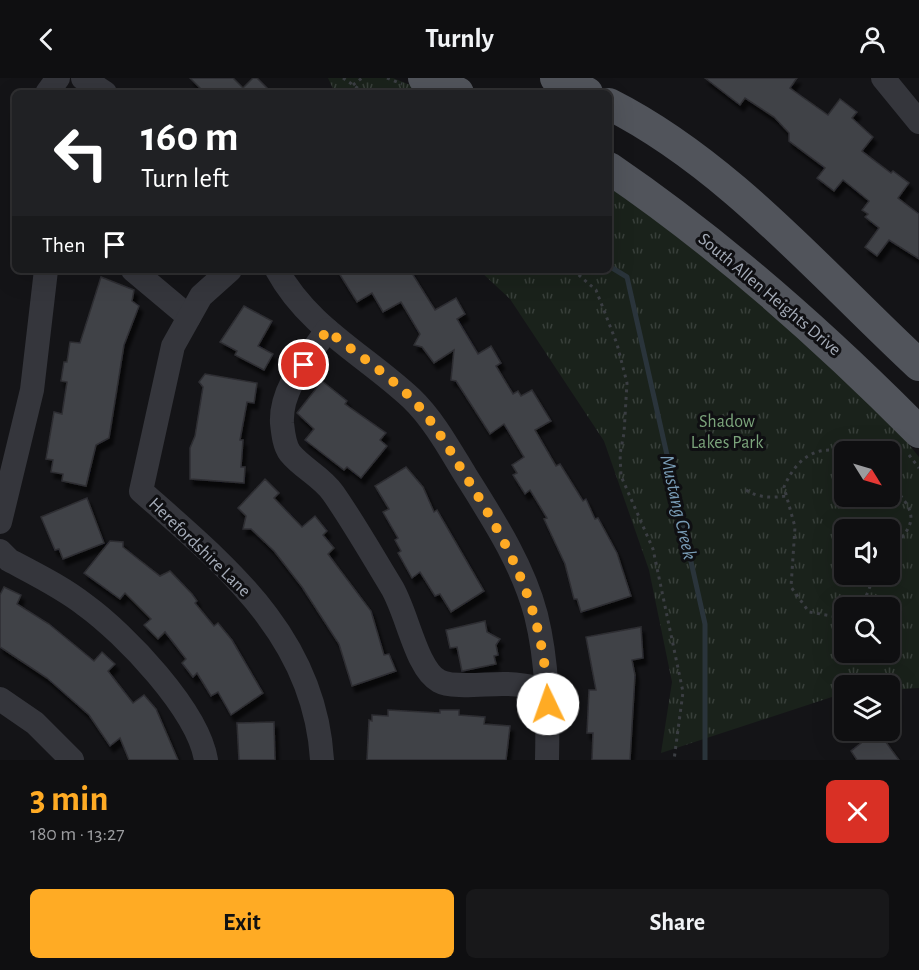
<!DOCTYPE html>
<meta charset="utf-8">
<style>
:root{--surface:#0f0f11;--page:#18181a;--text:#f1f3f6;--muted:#9b9c9f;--line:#2f2f31;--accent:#ffab24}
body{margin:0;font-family:"Alegreya Sans",sans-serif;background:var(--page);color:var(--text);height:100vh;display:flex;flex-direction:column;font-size:22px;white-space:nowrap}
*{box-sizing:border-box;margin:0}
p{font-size:20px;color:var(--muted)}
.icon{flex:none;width:33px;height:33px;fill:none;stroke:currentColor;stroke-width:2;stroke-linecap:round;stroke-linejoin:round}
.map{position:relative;height:682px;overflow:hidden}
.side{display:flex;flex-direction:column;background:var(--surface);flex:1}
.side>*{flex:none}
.guide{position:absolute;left:12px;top:12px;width:600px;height:183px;border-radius:9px;box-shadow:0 6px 24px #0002,0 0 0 2px var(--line);background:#202124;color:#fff;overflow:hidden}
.needle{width:39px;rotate:127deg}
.buttons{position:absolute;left:834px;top:363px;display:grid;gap:12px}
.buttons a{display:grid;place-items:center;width:66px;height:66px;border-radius:9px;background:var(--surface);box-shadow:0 6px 24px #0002,0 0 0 2px var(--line);font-size:30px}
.pin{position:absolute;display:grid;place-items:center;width:51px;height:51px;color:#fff;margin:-26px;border:3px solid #fff;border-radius:50%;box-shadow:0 2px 6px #0007}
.me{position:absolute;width:66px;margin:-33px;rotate:357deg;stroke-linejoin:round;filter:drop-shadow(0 0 4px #0008)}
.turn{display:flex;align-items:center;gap:21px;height:126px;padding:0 30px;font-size:27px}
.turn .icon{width:78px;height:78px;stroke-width:2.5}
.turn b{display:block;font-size:42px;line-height:51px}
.then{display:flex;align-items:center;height:57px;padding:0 30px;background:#0003;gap:12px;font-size:22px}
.round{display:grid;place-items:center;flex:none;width:63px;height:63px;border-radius:9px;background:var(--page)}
.summary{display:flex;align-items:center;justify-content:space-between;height:102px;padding:0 30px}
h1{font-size:36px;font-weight:700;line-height:45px;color:var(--accent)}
.button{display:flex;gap:12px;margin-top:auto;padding:12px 30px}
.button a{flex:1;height:69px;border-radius:9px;background:var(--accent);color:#111;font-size:24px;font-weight:700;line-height:69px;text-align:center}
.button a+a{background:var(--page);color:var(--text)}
header{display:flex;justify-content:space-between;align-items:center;height:78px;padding:0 30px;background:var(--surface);font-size:27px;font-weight:700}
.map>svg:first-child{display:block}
</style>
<header><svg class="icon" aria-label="back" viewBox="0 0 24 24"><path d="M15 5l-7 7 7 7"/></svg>Turnly<svg class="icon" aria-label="person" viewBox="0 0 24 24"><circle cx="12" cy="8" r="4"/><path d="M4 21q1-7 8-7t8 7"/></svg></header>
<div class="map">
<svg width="919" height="682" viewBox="0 0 919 682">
<defs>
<pattern id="park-tufts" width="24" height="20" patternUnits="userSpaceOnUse" patternTransform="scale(1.5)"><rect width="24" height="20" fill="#1a221b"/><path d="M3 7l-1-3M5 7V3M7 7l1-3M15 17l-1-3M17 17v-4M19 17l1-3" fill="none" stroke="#383f3a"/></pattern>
<filter id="shadow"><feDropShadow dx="3.5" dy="6" stdDeviation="1.5" flood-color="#0009"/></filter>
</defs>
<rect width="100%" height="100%" fill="#141417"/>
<g fill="url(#park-tufts)" fill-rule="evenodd">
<polygon points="328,0 393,0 430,15 335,15"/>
<path d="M 609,109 L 671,150 L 800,256 L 886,338 L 919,379 L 919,610 L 890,612 L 890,608 L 844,608 L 844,615 L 661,675 L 672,604 L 649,492 L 604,363 L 510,221 L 479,192 L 609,192 ZM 844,374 L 890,374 L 890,418 L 844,418 ZM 844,452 L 890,452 L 890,496 L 844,496 ZM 844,530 L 890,530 L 890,574 L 844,574 Z"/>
</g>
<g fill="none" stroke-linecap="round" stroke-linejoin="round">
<polyline stroke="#2a343b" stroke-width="5" points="609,188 627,199 705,546 705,682"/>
</g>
<g fill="#404247" stroke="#2e2e33" stroke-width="1.5" filter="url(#shadow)">
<polygon points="190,0 233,0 243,10 253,0 257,0 272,15 205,15"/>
<polygon points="705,0 797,0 790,10 828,37 840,21 857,34 852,40 873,59 862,73 891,95 893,93 909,105 898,120 919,136 919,181 889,162 877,178 865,169 879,150 865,139 868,136 862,132 869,123 843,102 834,113 817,100 825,90 789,63 789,55 774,39 745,20 740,27"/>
<polygon points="337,192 410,192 435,232 456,220 465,236 457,241 478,276 491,268 501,285 496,288 513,316 518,313 521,318 532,312 551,343 535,352 556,388 560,386 583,423 586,421 595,441 598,440 617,475 631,518 581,534 577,521 574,521 565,486 544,441 547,440 530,412 525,416 513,397 517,395 512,387 524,379 504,346 490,356 456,303 451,302 454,272 434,285 422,269 414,267 420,256 401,224 383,234 372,215 357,224"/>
<polygon points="101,199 134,212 132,223 139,228 124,267 109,360 96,367 86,408 62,403 63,396 51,394 53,382 46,381 54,334 62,336 67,304 61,303 64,284 67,284 70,264 80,265"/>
<polygon points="244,228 272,243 258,268 273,276 264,292 235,277 237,273 220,264"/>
<polygon points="205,296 257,305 254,325 247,324 240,362 243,362 241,389 245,389 244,405 190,401 190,370 195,358 203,309 199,304"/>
<polygon points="322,303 347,323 345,326 386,355 380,362 387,368 361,400 347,389 344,392 305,362 314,351 297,335"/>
<polygon points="406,389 423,409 434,434 437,432 484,513 451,534 440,516 435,518 420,494 412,500 398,475 401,473 395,462 398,460 383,434 389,431 375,408"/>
<polygon points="265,401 279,415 274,420 302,449 315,438 327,453 323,457 334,470 328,476 371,533 384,577 389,576 396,593 352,608 339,566 302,509 274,473 251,451 243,451 246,438 238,430"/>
<polygon points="87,420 104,465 63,481 59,471 55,472 41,439"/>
<polygon points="110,463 123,464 123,469 160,498 170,493 192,516 197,523 195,525 214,548 218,545 232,562 263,615 231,637 218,614 211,618 197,595 193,599 182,585 186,581 165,554 158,561 144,547 151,541 125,515 120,521 84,495"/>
<polygon points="4,509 21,517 17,526 49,546 94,583 102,574 115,586 108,593 133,625 144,617 156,631 178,682 129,682 120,660 110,668 89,637 47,600 0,569 0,517"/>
<polygon points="485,543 487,554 500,561 496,567 498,577 494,578 496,586 462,593 457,569 450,570 446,552"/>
<polygon points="641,549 643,580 632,582 635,597 630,682 592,682 593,655 587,655 589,612 596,612 586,559"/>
<polygon points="388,632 440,635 440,632 459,632 459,637 485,639 484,646 510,648 506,682 367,682 369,642 372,643 372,637 388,638"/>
<polygon points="274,644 275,682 239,682 237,645"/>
<polygon points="856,652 877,652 899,682 857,682 851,673 861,665 859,662 862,660"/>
</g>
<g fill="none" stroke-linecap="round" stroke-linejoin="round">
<g stroke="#3b3e43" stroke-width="3" stroke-dasharray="3 4.5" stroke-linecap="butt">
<polyline points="343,0 365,15"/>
<polyline points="387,0 402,6"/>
<polyline points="353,7 362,0"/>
<polyline points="573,192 596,212 617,266 627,305 624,355 620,376 621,398 653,471 683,614 674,682"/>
<path d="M 844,374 C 814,366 795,383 784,409 L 795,449 L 791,509 L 809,534 L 838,539 L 844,537"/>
<polyline points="909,377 919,390"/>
<path d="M 890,406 C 916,433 919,444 892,470 L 890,468"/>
<path d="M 746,412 C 759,420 771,420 786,418"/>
<polyline points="858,530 865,521 875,496"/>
</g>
<g stroke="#35363c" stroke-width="24">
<polyline points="83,0 105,15"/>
<polyline points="883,0 919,44"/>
<polyline points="47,15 58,0"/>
<polyline points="133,192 189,239"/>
<path d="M 230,192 L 201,218 L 173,268 L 141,413 C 227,489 315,559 322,682"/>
<path d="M 277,192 C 308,249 365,277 411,320 C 434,342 450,372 466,398 C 493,441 523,487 536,537 C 548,585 548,633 547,682"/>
<path d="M 327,252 C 309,279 280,310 282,345 C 283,354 284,367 290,375 C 302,390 322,399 333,415 C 354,445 372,477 391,508 C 407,533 416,591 439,603 C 453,611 489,605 507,606 C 520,606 534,609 547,612"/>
<polyline points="0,444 32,312 46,192"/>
<path d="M 0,473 L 9,482 C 35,496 62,509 85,527 C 125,556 198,632 206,682"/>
<polyline points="0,621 35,645 72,682"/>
</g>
<g stroke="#51545b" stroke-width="32">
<polyline points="424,0 458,15"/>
<polyline points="556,0 587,15"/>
<path d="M 609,26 C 728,86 822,197 919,287"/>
<path d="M 609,90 C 722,167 824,258 919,354"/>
</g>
</g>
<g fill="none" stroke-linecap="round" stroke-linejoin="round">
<path stroke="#ffab24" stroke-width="10" stroke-dasharray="0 18" d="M 304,287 L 327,252 C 355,275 388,296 413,322 C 434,344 449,371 465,397 C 513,474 544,533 548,626"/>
</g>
<g text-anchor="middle" stroke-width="6" stroke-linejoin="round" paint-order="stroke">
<g font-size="18" fill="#a5acb8" stroke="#0f0f12">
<text transform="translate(770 216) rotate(40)" y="6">South Allen Heights Drive</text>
<text transform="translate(200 469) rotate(44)" y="6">Herefordshire Lane</text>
</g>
<g font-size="18" fill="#7ba47b" stroke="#0f0f12">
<text x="727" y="349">Shadow<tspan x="727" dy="21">Lakes Park</tspan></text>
</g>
<g font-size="20" font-style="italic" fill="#799cb6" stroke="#0f0f12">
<text transform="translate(679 429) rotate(77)" y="7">Mustang Creek</text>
</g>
</g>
</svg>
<div class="buttons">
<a><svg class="needle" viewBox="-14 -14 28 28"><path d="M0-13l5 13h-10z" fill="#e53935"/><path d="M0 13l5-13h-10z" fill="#9b9c9f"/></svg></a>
<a><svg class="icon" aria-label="sound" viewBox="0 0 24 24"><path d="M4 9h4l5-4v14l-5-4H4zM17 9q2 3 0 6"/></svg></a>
<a><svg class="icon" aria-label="search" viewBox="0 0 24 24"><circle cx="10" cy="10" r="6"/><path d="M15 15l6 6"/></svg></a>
<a><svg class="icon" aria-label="layers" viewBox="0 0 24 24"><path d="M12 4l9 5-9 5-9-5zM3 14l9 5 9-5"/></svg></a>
</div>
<div class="pin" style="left:304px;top:287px;background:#d93025"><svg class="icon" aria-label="arrive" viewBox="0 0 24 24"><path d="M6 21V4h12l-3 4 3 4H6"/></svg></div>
<svg class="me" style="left:548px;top:626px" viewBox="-20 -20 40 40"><circle r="19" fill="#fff"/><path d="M0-13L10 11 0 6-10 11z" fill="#ffab24"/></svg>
<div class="guide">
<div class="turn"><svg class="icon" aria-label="left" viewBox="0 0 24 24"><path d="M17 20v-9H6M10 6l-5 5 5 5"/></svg><div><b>160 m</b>Turn left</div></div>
<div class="then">Then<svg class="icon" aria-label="arrive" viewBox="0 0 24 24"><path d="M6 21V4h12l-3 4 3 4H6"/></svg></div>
</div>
</div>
<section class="side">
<div class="summary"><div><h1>3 min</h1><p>180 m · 13:27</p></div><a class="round" style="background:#d93025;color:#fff"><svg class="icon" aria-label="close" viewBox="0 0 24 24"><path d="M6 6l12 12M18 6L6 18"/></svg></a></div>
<div class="button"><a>Exit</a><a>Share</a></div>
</section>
